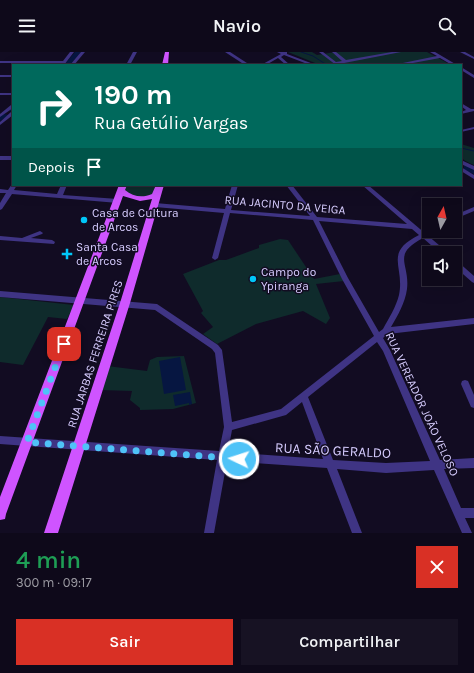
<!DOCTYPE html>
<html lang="pt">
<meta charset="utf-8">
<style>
:root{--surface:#0e091a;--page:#171223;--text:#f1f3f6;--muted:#9b9aa2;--line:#2e2a39;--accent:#d93025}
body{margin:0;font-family:Karla,sans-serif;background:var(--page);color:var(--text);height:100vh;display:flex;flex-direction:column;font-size:15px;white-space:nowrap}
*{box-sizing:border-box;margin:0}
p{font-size:13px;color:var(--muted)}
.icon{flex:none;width:22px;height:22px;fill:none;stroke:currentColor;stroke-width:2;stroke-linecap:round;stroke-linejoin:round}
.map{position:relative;height:481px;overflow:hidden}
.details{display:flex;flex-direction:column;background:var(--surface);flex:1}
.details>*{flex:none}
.guide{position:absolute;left:12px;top:12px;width:450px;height:122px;border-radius:0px;box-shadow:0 4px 16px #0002,0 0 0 1px var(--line);background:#00695c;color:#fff;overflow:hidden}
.needle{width:26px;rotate:8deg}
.controls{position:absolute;left:422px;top:146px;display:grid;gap:8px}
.controls a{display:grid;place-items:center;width:40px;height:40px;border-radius:0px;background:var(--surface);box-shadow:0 4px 16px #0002,0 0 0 1px var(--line);font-size:20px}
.pin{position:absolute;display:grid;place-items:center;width:34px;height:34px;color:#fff;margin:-17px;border-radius:8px;box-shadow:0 2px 6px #0006}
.me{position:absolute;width:44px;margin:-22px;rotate:274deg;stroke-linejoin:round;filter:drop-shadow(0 0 3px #0008)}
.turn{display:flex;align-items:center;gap:14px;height:84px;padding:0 16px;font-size:18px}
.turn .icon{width:52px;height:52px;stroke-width:2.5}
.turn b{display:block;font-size:28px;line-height:34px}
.then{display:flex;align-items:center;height:38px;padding:0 16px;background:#0003;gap:8px;font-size:15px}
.round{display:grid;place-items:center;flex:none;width:42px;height:42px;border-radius:0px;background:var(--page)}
.headline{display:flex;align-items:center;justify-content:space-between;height:68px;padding:0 16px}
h1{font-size:24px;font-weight:600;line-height:30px;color:#1e9e55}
.cta{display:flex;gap:8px;margin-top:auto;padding:8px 16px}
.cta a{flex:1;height:46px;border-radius:0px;background:var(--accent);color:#fff;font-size:16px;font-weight:600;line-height:46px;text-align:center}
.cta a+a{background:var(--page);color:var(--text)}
header{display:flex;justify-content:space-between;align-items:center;height:52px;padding:0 16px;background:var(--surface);font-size:18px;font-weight:600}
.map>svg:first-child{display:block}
</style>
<header><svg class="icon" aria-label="menu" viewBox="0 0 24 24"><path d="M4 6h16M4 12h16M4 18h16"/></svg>Navio<svg class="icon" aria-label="search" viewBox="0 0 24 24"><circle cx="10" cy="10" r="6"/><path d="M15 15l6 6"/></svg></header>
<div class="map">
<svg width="474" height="481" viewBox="0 0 474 481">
<rect width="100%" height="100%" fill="#120c22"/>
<g fill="#0f2b2c">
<polygon points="288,0 312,0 317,3 335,0 427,0 451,13 320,13"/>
<path d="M 461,92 L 474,96 L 474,113 C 460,107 461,107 461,92 Z"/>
<polygon points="124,133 159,133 157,140 147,146 125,142"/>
<polygon points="280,187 288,188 314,227 340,222 344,229 316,232 330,266 326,272 303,259 256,272 217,292 203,282 213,275 201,261 203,259 183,222 219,208 226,208 259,196 259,193"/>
<polygon points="0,245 74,253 67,267 48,265 23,313 0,310"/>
<polygon points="184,304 196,351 173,357 140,358 140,356 130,348 132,339 100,338 107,314 147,319 150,308 157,305"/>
</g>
<g fill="#061641">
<polygon points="180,305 186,338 164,342 159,309"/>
<polygon points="190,340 192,352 189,353 189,351 175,354 173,343"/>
</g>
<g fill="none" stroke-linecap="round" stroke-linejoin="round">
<g stroke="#061641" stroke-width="1">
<polyline points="301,0 313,4 327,13"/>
<polyline points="461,96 474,99"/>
</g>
<g fill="#061641" fill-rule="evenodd">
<polygon points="75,0 81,0 70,13 64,13"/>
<polygon points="13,55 13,60 10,59 10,57"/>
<polygon points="4,62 9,63 0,69 0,64"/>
<polygon points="464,114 470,114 474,117 474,122 464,118"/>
</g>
<g fill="#3f3484" fill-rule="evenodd">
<polygon points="70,0 74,0 64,13 60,13 61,11 0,11 0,9 63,9"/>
<polygon points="81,0 85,0 74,13 70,13"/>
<polygon points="133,0 137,0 130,13 126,13"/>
<polygon points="225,0 230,0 250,13 245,13"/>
<polygon points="277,0 287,0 287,2 316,13 310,13 284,3 281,5 290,13 286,13 278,6 266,13 261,13 281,2"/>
<polygon points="319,0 323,0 336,10 342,9 332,0 336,0 346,8 392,0 401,0 339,12 340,13 336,13"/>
<polygon points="430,0 435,0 457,13 452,13 440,6 402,13 393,13 437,4"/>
<polygon points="460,0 465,0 474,5 474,7"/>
<polygon points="461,15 474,23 474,26 461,18"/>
<rect x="0" y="23" width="13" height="2"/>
<rect x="0" y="41" width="13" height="2"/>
<polygon points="461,51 471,57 474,57 474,59 461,62 461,60 466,58 461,54"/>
<polygon points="11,53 13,53 13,56 0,65 0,62"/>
<polygon points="11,60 13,60 13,63 0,73 0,70"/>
<polygon points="474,75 474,77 461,80 461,78"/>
<rect x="0" y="104" width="13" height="4"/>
<polygon points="461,108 474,114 474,118 461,112"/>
<polygon points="461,115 474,123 474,127 461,119"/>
<polygon points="12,132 13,132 13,133 17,133 14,138 57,142 61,133 67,133 63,143 118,147 121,149 118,151 12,142 2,157 0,158 0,151 6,141 0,141 0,137 8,138"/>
<path d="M 232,133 L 238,133 L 231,158 L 310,164 L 286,133 L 292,133 L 317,165 L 407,172 L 362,133 L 368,133 L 446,199 L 447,201 L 440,201 L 423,186 C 391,203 410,211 407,237 C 405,251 398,263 391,275 L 474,266 L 474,272 L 388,282 L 383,286 L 390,298 L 440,408 L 474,406 L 474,416 L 444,417 L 461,456 L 474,456 L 474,466 L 465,466 L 472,481 L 462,481 L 434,418 L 386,421 L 337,417 L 362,481 L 352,481 L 327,416 L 227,409 L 214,481 L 204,481 L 217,408 L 0,392 L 0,384 L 219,399 L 224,375 L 215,301 L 212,297 L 155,258 L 0,245 L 0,239 L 157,252 L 218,293 L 222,298 L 232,370 L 281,357 L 374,284 L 342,227 L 313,168 L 230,161 L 218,206 L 215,208 L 212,206 L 224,161 L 155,155 L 152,153 L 155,151 L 225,157 ZM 319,169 L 412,177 L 419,183 C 383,201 405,214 399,243 C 396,255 389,266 383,277 L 379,280 L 348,226 ZM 377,290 L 383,299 L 430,409 L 386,411 L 333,408 L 308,345 ZM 302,350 L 323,407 L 228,400 L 232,378 L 286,363 Z"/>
<polygon points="474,155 474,159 455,167 455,163"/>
<polygon points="40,179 43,181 42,182 31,186 52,188 55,190 54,192 0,188 0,184 22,186"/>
<polygon points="455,209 457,209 474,224 474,231 472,230 455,215"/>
<polygon points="465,328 468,329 474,343 474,356 471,355 461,332 462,329"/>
</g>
<g fill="#cf54ff" fill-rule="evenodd">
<polygon points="165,0 169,0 168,13 162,13"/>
<path d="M 119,133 L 127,133 L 125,138 C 133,145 143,146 152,142 L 156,133 L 164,133 L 130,251 L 58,481 L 44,481 L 120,251 L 152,147 L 140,149 L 123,144 L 6,462 L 5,467 L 0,468 L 0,445 Z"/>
</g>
</g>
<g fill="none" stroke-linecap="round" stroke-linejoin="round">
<polyline stroke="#4fc3f7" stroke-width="7" stroke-dasharray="0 12.6" points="64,292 27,390 239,407"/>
</g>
<g fill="#00c7f8" stroke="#120c22" stroke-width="1.5">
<circle cx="84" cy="168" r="4"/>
<path d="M65 196h4v4h4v4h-4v4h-4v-4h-4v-4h4z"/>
<circle cx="253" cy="227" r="4"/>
</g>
<g text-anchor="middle" stroke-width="3" stroke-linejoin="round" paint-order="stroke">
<g font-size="12" fill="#d7cdff" stroke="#120c22">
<text transform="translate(285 153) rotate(5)" y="4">RUA JACINTO DA VEIGA</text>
<text transform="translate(95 302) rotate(-72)" y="4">RUA JARBAS FERREIRA PIRES</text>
<text transform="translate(422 352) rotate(65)" y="4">RUA VEREADOR JOÃO VELOSO</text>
</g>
<g font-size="12" fill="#d7cdff" stroke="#120c22" text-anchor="start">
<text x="92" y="165">Casa de Cultura<tspan x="92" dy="14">de Arcos</tspan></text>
<text x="76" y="199">Santa Casa<tspan x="76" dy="14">de Arcos</tspan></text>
<text x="261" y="224">Campo do<tspan x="261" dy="14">Ypiranga</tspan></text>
</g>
<g font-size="14" fill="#d7cdff" stroke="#120c22">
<text transform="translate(333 398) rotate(3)" y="5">RUA SÃO GERALDO</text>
</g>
</g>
</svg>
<div class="controls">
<a><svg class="needle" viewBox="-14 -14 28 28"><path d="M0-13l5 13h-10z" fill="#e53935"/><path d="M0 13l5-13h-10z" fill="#9b9aa2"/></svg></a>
<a><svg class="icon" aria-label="sound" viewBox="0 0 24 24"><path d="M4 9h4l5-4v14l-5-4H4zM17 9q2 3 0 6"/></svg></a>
</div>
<div class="pin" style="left:64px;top:292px;background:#d93025"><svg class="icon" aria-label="arrive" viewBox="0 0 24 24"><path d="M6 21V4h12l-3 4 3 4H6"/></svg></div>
<svg class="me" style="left:239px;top:407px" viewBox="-20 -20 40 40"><circle r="17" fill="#4fc3f7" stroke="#fff" stroke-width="3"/><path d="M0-11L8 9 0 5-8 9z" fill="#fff"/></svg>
<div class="guide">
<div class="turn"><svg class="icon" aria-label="right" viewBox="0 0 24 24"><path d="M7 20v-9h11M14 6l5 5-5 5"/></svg><div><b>190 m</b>Rua Getúlio Vargas</div></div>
<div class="then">Depois<svg class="icon" aria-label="arrive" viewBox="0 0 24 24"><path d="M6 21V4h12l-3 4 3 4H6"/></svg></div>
</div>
</div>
<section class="details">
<div class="headline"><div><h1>4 min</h1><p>300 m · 09:17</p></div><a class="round" style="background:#d93025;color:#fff"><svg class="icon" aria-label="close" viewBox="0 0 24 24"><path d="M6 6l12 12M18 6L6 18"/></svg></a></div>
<div class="cta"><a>Sair</a><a>Compartilhar</a></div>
</section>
